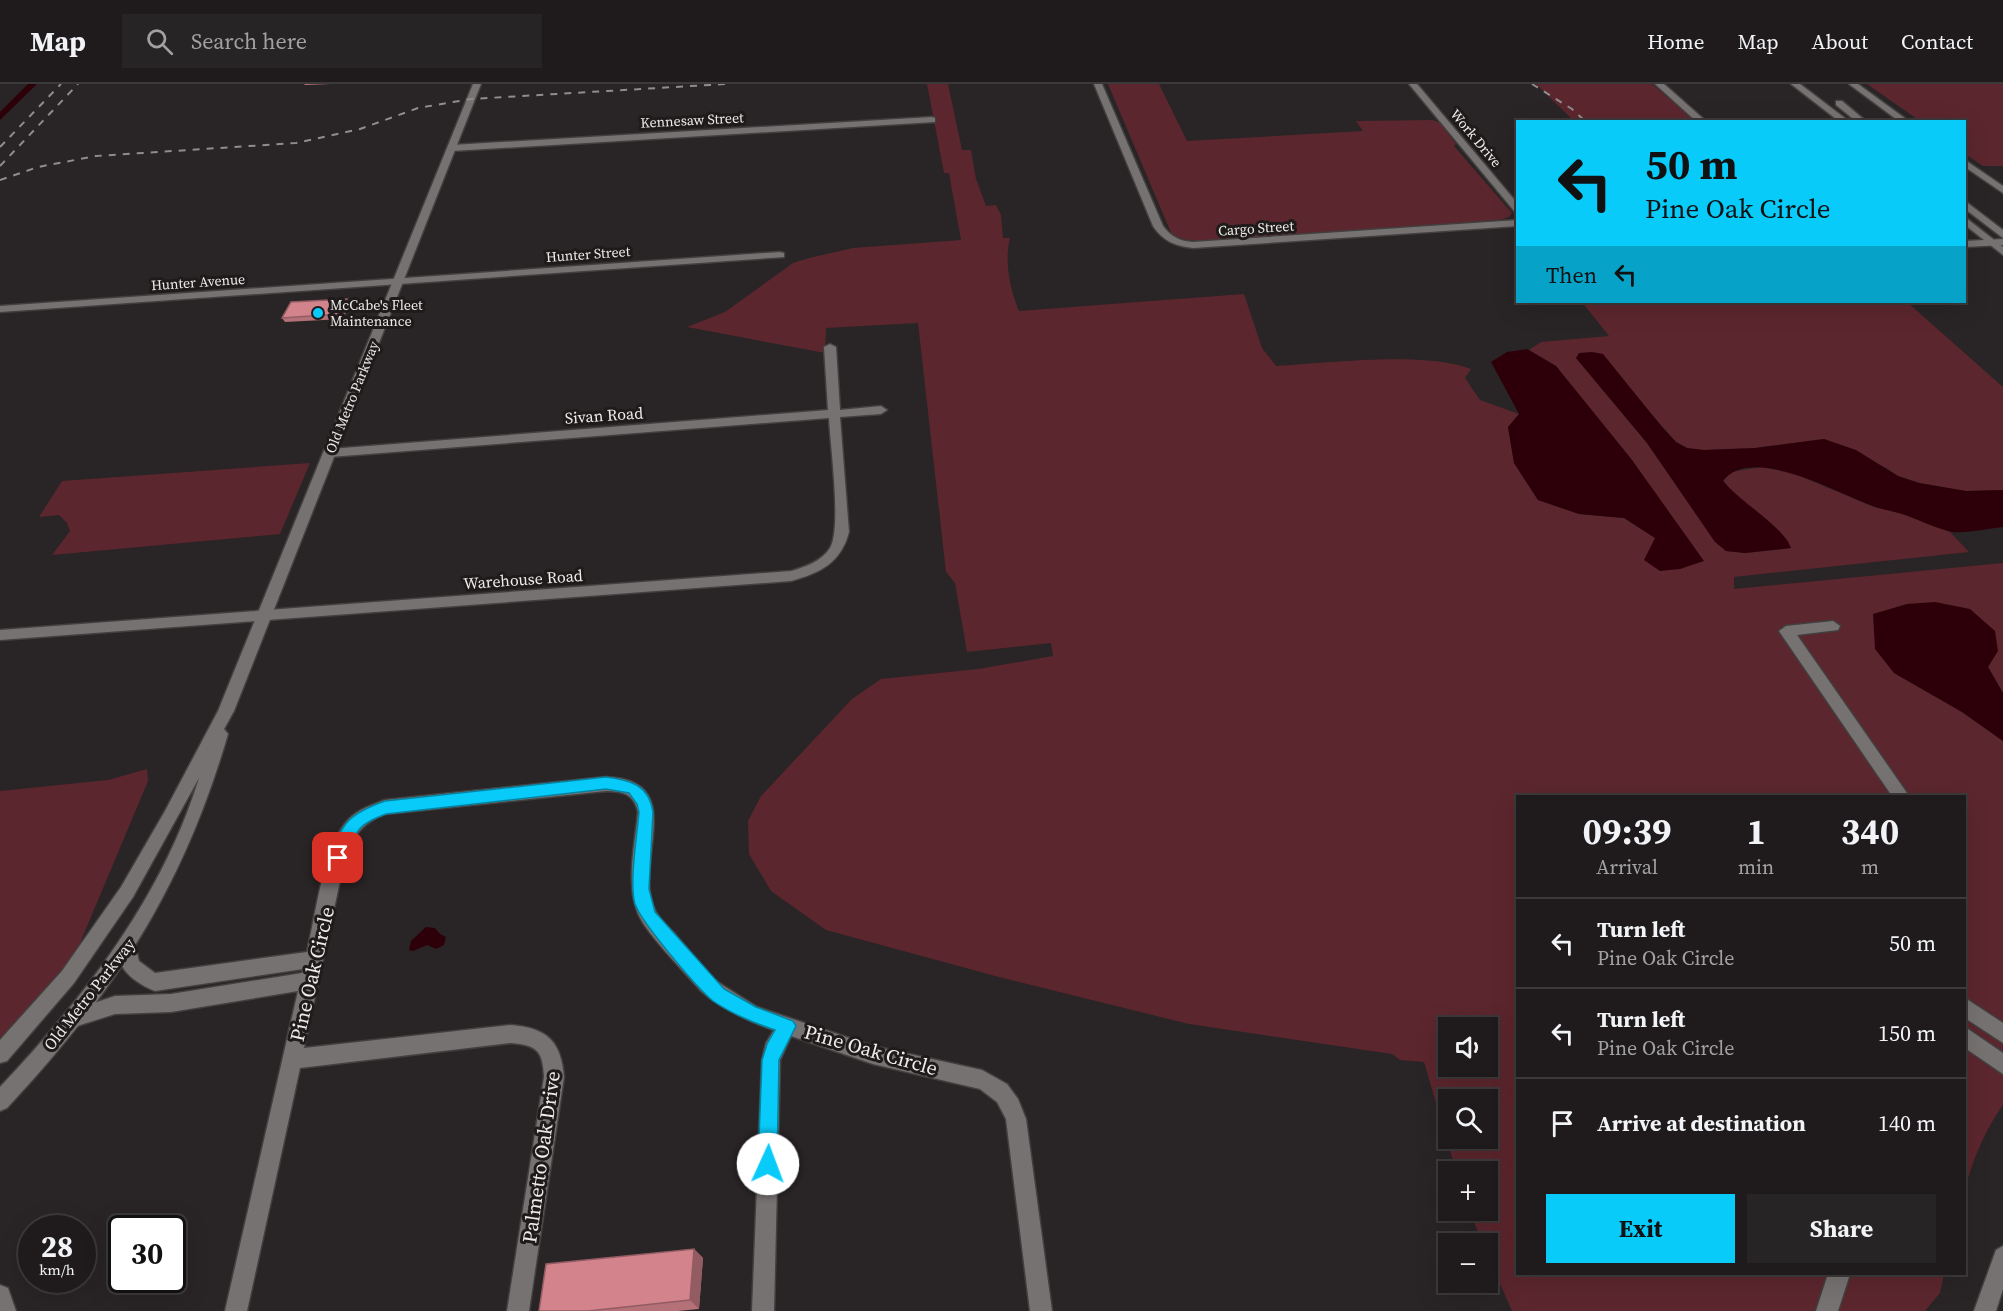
<!DOCTYPE html>
<meta charset="utf-8">
<style>
:root{--surface:#1f1b1c;--page:#272425;--text:#f1f3f6;--muted:#a1a1a3;--line:#3c393b;--accent:#08cbfa}
body{margin:0;font-family:"Source Serif 4",serif;background:var(--page);color:var(--text);height:100vh;display:flex;flex-direction:column;font-size:22px;white-space:nowrap}
*{box-sizing:border-box;margin:0}
p{font-size:20px;color:var(--muted)}
.icon{flex:none;width:33px;height:33px;fill:none;stroke:currentColor;stroke-width:2;stroke-linecap:round;stroke-linejoin:round}
.map{position:relative;flex:1;overflow:hidden}
.panel{position:absolute;left:1516px;top:711px;width:450px;height:480px;display:flex;flex-direction:column;background:var(--surface);border-radius:0px;box-shadow:0 6px 24px #0002,0 0 0 2px var(--line)}
.panel>*{flex:none}
.top-card{position:absolute;left:1516px;top:36px;width:450px;height:183px;border-radius:0px;box-shadow:0 6px 24px #0002,0 0 0 2px var(--line);background:#08cbfa;color:#111;overflow:hidden}
.buttons{position:absolute;left:1438px;top:933px;display:grid;gap:12px}
.buttons a{display:grid;place-items:center;width:60px;height:60px;border-radius:0px;background:var(--surface);box-shadow:0 6px 24px #0002,0 0 0 2px var(--line);font-size:30px}
.speed{position:absolute;left:18px;top:1131px;display:flex;gap:12px;font-size:30px;font-weight:700;text-align:center}
.speed>*{display:grid;place-content:center;width:78px;height:78px;border-radius:50%;background:var(--surface);box-shadow:0 6px 24px #0002,0 0 0 2px var(--line);line-height:1}
.speed small{font-size:15px;font-weight:400}
.speed .limit{border:3px solid #111;border-radius:9px;background:#fff;color:#111}
.pin{position:absolute;display:grid;place-items:center;width:51px;height:51px;color:#fff;margin:-26px;border-radius:12px;box-shadow:0 3px 9px #0006}
.me{position:absolute;width:66px;margin:-33px;rotate:2deg;stroke-linejoin:round;filter:drop-shadow(0 0 4px #0008)}
.turn{display:flex;align-items:center;gap:21px;height:126px;padding:0 30px;font-size:27px}
.turn .icon{width:78px;height:78px;stroke-width:2.5}
.turn b{display:block;font-size:42px;line-height:51px}
.then{display:flex;align-items:center;height:57px;padding:0 30px;background:#0003;gap:12px;font-size:22px}
.eta{display:flex;justify-content:space-evenly;align-items:center;height:102px;text-align:center}
.eta b{font-size:36px;font-weight:700;line-height:42px}
.button{display:flex;gap:12px;margin-top:auto;padding:12px 30px}
.button a{flex:1;height:69px;border-radius:0px;background:var(--accent);color:#111;font-size:24px;font-weight:700;line-height:69px;text-align:center}
.button a+a{background:var(--page);color:var(--text)}
ul{padding:0;list-style:none}
li{display:flex;align-items:center;gap:18px;height:90px;padding:0 30px;border-top:2px solid var(--line)}
li div{flex:1}
li b{display:block;font-size:22px}
li em{font-style:normal}
header{display:flex;align-items:center;gap:36px;box-sizing:border-box;height:84px;padding:0 30px;background:var(--surface);border-bottom:2px solid var(--line)}
header strong{font-size:28px}
nav{display:flex;gap:33px;margin-inline-start:auto;font-size:21px}
.search{width:420px;height:54px;background:var(--page);display:flex;align-items:center;gap:15px;box-sizing:border-box;padding:0 21px;border-radius:0px;color:var(--muted);font-size:22px}
.map>svg:first-child{display:block}
</style>
<header>
<strong>Map</strong>
<div class="search"><svg class="icon" aria-label="search" viewBox="0 0 24 24"><circle cx="10" cy="10" r="6"/><path d="M15 15l6 6"/></svg>Search here</div>
<nav><a>Home</a><a>Map</a><a>About</a><a>Contact</a></nav>
</header>
<div class="map">
<svg width="2003" height="1227" viewBox="0 0 2003 1227">
<rect width="100%" height="100%" fill="#292425"/>
<g fill="#5c262e" fill-rule="evenodd">
<path d="M 927,0 L 948,0 L 962,66 L 971,66 L 976,95 L 986,122 L 996,121 L 1001,131 L 1003,154 L 1010,154 C 1004,177 1010,206 1019,227 L 1244,210 L 1262,264 L 1276,282 C 1328,279 1424,267 1471,285 L 1465,294 L 1480,316 L 1519,330 L 1508,343 L 1514,379 L 1538,416 L 1579,430 L 1624,434 L 1655,454 L 1680,485 L 1632,376 L 1556,282 L 1529,266 L 1541,258 L 1609,252 L 1582,218 L 1907,218 L 2003,303 L 2003,406 L 1966,407 L 1920,399 L 1898,392 L 1886,384 L 1824,355 L 1755,364 L 1704,366 L 1687,364 L 1676,358 L 1633,309 L 1576,274 L 1647,359 L 1715,457 L 1726,467 L 1745,469 L 1791,464 L 1733,409 L 1723,396 L 1730,388 L 1762,383 L 1795,390 L 1874,423 L 1902,429 L 1950,448 L 1969,468 L 1734,493 L 1734,505 L 2003,479 L 2003,609 L 1988,583 L 1894,589 L 1962,628 L 2003,657 L 2003,1021 C 1986,1044 1972,1077 1965,1105 L 1965,712 L 1518,712 L 1518,1190 L 1944,1190 L 1940,1209 L 1925,1227 L 1512,1227 L 1488,1173 L 1488,1160 L 1482,1159 L 1470,1127 L 1488,1126 L 1488,1088 L 1456,1087 L 1424,978 L 1400,976 L 1392,970 L 1189,940 L 999,893 L 826,846 L 771,807 L 749,770 L 748,737 L 761,712 L 852,615 L 881,595 L 978,585 L 1053,572 L 1051,559 L 967,568 L 955,499 L 946,488 L 918,239 L 826,244 L 825,269 L 687,243 L 725,228 L 793,179 L 809,174 L 853,164 L 961,156 L 949,89 L 944,89 ZM 1449,944 L 1488,944 L 1488,982 L 1449,982 ZM 1449,1016 L 1488,1016 L 1488,1054 L 1449,1054 Z"/>
<polygon points="1108,0 1159,0 1187,57 1363,47 1356,37 1433,36 1440,39 1456,60 1454,62 1512,129 1509,133 1500,136 1197,157 1181,155 1172,151"/>
<polygon points="1536,0 1652,0 1695,37 1574,37"/>
<polygon points="1867,0 2003,0 2003,82 1983,82 1965,70 1965,38 1920,37"/>
<polygon points="310,379 280,450 52,471 70,447 67,439 59,431 39,433 62,397"/>
<polygon points="147,685 148,697 75,871 0,961 0,707 108,696"/>
</g>
<g fill="#2d0009">
<polygon points="1527,265 1556,282 1632,376 1704,477 1680,485 1660,487 1644,476 1655,454 1624,434 1579,430 1538,416 1514,379 1508,343 1519,330 1491,278 1507,268"/>
<path d="M 1592,268 L 1603,270 L 1662,343 L 1676,358 L 1687,364 L 1704,366 L 1755,364 L 1824,355 L 1856,366 L 1898,392 L 1919,399 L 1966,407 L 2003,406 L 2003,443 C 1989,444 1961,451 1948,447 C 1933,443 1919,436 1905,431 C 1894,427 1883,426 1873,422 C 1839,410 1751,359 1723,397 C 1739,417 1784,443 1791,464 L 1745,469 L 1726,467 L 1715,458 L 1647,359 L 1576,274 L 1579,269 Z"/>
<polygon points="1935,518 1970,525 1995,547 1998,567 1988,583 2003,609 2003,657 1962,628 1894,589 1875,565 1873,530 1907,520"/>
<polygon points="426,843 435,844 440,850 446,853 444,861 436,865 427,861 413,867 409,866 411,857"/>
</g>
<g fill="none" stroke-linecap="round" stroke-linejoin="round">
<polygon fill="#2d0009" fill-rule="evenodd" points="28,0 37,0 0,36 0,28"/>
<defs>
<g id="street">
<path d="M 1094,0 L 1102,0 L 1163,142 C 1171,153 1180,157 1193,158 L 1518,136 L 1518,142 L 1193,164 C 1175,162 1163,157 1153,142 Z"/>
<polygon points="1409,0 1417,0 1518,120 1518,129 1515,128"/>
<polygon points="1655,0 1664,0 1707,38 1697,38"/>
<polygon points="1849,0 1858,0 1910,38 1900,38"/>
<polygon points="932,33 935,34 935,38 452,67 448,64 452,61"/>
<polygon points="1965,76 2003,102 2003,109 1965,83"/>
<polygon points="2003,155 2003,161 1965,163 1965,157"/>
<polygon points="780,168 784,169 784,173 0,228 0,222"/>
<path d="M 830,260 L 836,263 L 840,326 L 881,322 L 887,326 L 881,330 L 840,333 L 849,448 C 841,479 820,489 791,497 L 0,556 L 0,546 L 791,487 C 805,483 822,477 830,464 C 842,444 830,360 829,334 L 330,373 L 324,369 L 330,365 L 828,326 L 824,263 Z"/>
<polygon points="1833,537 1840,542 1838,546 1797,551 1909,712 1892,712 1779,547 1786,542"/>
<path d="M 606,693 C 692,696 630,782 656,828 C 660,836 668,843 674,849 C 687,865 700,880 713,895 L 757,923 L 873,962 L 982,986 L 1007,1000 L 1018,1015 L 1026,1035 L 1052,1227 L 1030,1227 L 1006,1035 L 997,1018 L 980,1005 L 873,980 L 791,952 L 780,976 L 774,1227 L 752,1227 L 762,976 L 766,959 L 774,946 C 747,937 723,925 701,907 C 682,885 659,863 643,839 C 623,808 635,761 638,728 C 634,710 623,707 606,707 L 385,730 C 363,738 353,752 345,774 L 304,964 L 511,941 C 547,944 561,957 564,993 L 529,1227 L 507,1227 L 544,993 C 543,967 537,961 511,959 L 300,984 L 247,1227 L 225,1227 L 298,907 L 171,928 L 115,930 L 74,943 L 67,940 L 65,934 L 67,928 L 115,912 L 171,910 L 302,889 L 303,885 L 155,907 C 135,899 110,882 122,857 L 128,855 L 134,857 L 139,877 L 155,889 L 307,868 C 315,833 324,761 348,736 C 358,725 372,721 385,716 Z"/>
<polygon points="1965,914 2003,939 2003,959 1965,934"/>
<polygon points="1965,943 2003,969 2003,990 1965,964"/>
<polygon points="2003,1162 2003,1205 1996,1227 1974,1227 1996,1166"/>
<polygon points="1828,1190 1850,1190 1838,1227 1816,1227"/>
</g>
<g id="secondary">
<path d="M 473,0 L 481,0 L 234,627 L 224,645 L 228,650 C 183,804 116,907 7,1024 L 0,1027 L 0,1003 C 84,914 163,812 199,694 L 133,813 L 74,899 L 7,977 L 0,979 L 0,956 L 62,887 L 121,803 L 165,727 L 218,627 Z"/>
<polygon points="1791,0 1800,0 1850,38 1840,38"/>
<polygon points="1836,17 1842,17 1867,38 1857,38 1836,21"/>
<polygon points="1965,117 2003,146 2003,154 1965,125"/>
<polygon points="1965,133 2003,163 2003,171 1965,141"/>
<polygon points="0,1201 8,1204 16,1227 0,1227"/>
</g>
</defs>
<use href="#street" stroke="#423f3f" stroke-width="3"/>
<use href="#secondary" stroke="#423f3f" stroke-width="3"/>
<use href="#street" fill="#777272" fill-rule="evenodd"/>
<use href="#secondary" fill="#777272" fill-rule="evenodd"/>
<g stroke="#918d8e" stroke-width="2" stroke-dasharray="7 7" stroke-linecap="butt">
<polyline points="1532,0 1572,25 1586,38"/>
<polyline points="0,63 61,0"/>
<polyline points="0,82 78,0"/>
<polyline points="0,96 38,83 96,72 296,59 360,45 418,24 471,15 726,0"/>
</g>
</g>
<g fill="#b57178">
<polygon points="304,0 331,0 305,1"/>
<polygon points="350,219 343,235 285,238 282,234"/>
<polygon points="694,1165 703,1174 699,1225 678,1227 539,1227"/>
</g>
<g fill="#935c62">
<polygon points="347,215 350,219 343,235 340,230"/>
<polygon points="694,1165 703,1174 699,1225 690,1216"/>
</g>
<g fill="#d2838c" stroke="#935c62" stroke-width="1.5">
<polygon points="347,215 340,230 282,234 291,218"/>
<polygon points="694,1165 690,1216 588,1227 539,1227 546,1180"/>
</g>
<path fill="#08cbfa" stroke="#0584a2" stroke-width="1.5" d="M 606,693 C 631,696 649,701 653,728 L 649,805 L 655,828 L 724,905 L 756,923 L 793,937 L 796,942 L 779,976 L 777,1080 L 774,1086 L 768,1089 L 761,1086 L 758,1080 L 762,976 L 767,960 L 775,946 C 754,939 732,930 713,917 C 697,904 641,838 635,820 C 629,800 637,751 639,728 L 637,720 L 629,709 L 606,705 L 386,730 C 353,742 357,749 343,778 L 338,780 L 332,778 L 330,774 C 341,738 351,729 385,717 Z"/>
<circle fill="#08cbfa" stroke="#1f1b1b" stroke-width="2" cx="318" cy="229" r="6"/>
<g text-anchor="middle" stroke-width="6" stroke-linejoin="round" paint-order="stroke">
<g font-size="14" fill="#eeebeb" stroke="#1f1b1b">
<text transform="translate(692 36) rotate(-3)" y="5">Kennesaw Street</text>
<text transform="translate(1476 54) rotate(50)" y="5">Work Drive</text>
<text transform="translate(1256 144) rotate(-4)" y="5">Cargo Street</text>
<text transform="translate(588 170) rotate(-4)" y="5">Hunter Street</text>
<text transform="translate(198 198) rotate(-4)" y="5">Hunter Avenue</text>
<text transform="translate(352 313) rotate(-68)" y="5">Old Metro Parkway</text>
</g>
<g font-size="14" fill="#eeebeb" stroke="#1f1b1b" text-anchor="start">
<text x="330" y="226">McCabe's Fleet<tspan x="330" dy="16">Maintenance</tspan></text>
</g>
<g font-size="16" fill="#eeebeb" stroke="#1f1b1b">
<text transform="translate(604 331) rotate(-4)" y="6">Sivan Road</text>
<text transform="translate(523 495) rotate(-4)" y="6">Warehouse Road</text>
<text transform="translate(89 910) rotate(-52)" y="6">Old Metro Parkway</text>
</g>
<g font-size="20" fill="#eeebeb" stroke="#1f1b1b">
<text transform="translate(312 890) rotate(-77)" y="7">Pine Oak Circle</text>
<text transform="translate(871 966) rotate(16)" y="7">Pine Oak Circle</text>
<text transform="translate(541 1073) rotate(-82)" y="7">Palmetto Oak Drive</text>
</g>
</g>
</svg>
<div class="buttons">
<a><svg class="icon" aria-label="sound" viewBox="0 0 24 24"><path d="M4 9h4l5-4v14l-5-4H4zM17 9q2 3 0 6"/></svg></a>
<a><svg class="icon" aria-label="search" viewBox="0 0 24 24"><circle cx="10" cy="10" r="6"/><path d="M15 15l6 6"/></svg></a>
<a>+</a>
<a>−</a>
</div>
<div class="speed"><div>28<small>km/h</small></div><div class="limit">30</div></div>
<div class="pin" style="left:338px;top:774px;background:#d93025"><svg class="icon" aria-label="arrive" viewBox="0 0 24 24"><path d="M6 21V4h12l-3 4 3 4H6"/></svg></div>
<svg class="me" style="left:768px;top:1080px" viewBox="-20 -20 40 40"><circle r="19" fill="#fff"/><path d="M0-13L10 11 0 6-10 11z" fill="#08cbfa"/></svg>
<div class="top-card">
<div class="turn"><svg class="icon" aria-label="left" viewBox="0 0 24 24"><path d="M17 20v-9H6M10 6l-5 5 5 5"/></svg><div><b>50 m</b>Pine Oak Circle</div></div>
<div class="then">Then<svg class="icon" aria-label="left" viewBox="0 0 24 24"><path d="M17 20v-9H6M10 6l-5 5 5 5"/></svg></div>
</div>
<section class="panel">
<div class="eta">
<div><b>09:39</b><p>Arrival</p></div>
<div><b>1</b><p>min</p></div>
<div><b>340</b><p>m</p></div>
</div>
<ul>
<li><svg class="icon" aria-label="left" viewBox="0 0 24 24"><path d="M17 20v-9H6M10 6l-5 5 5 5"/></svg><div><b>Turn left</b><p>Pine Oak Circle</p></div><em>50 m</em></li>
<li><svg class="icon" aria-label="left" viewBox="0 0 24 24"><path d="M17 20v-9H6M10 6l-5 5 5 5"/></svg><div><b>Turn left</b><p>Pine Oak Circle</p></div><em>150 m</em></li>
<li><svg class="icon" aria-label="arrive" viewBox="0 0 24 24"><path d="M6 21V4h12l-3 4 3 4H6"/></svg><div><b>Arrive at destination</b></div><em>140 m</em></li>
</ul>
<div class="button"><a>Exit</a><a>Share</a></div>
</section>
</div>
